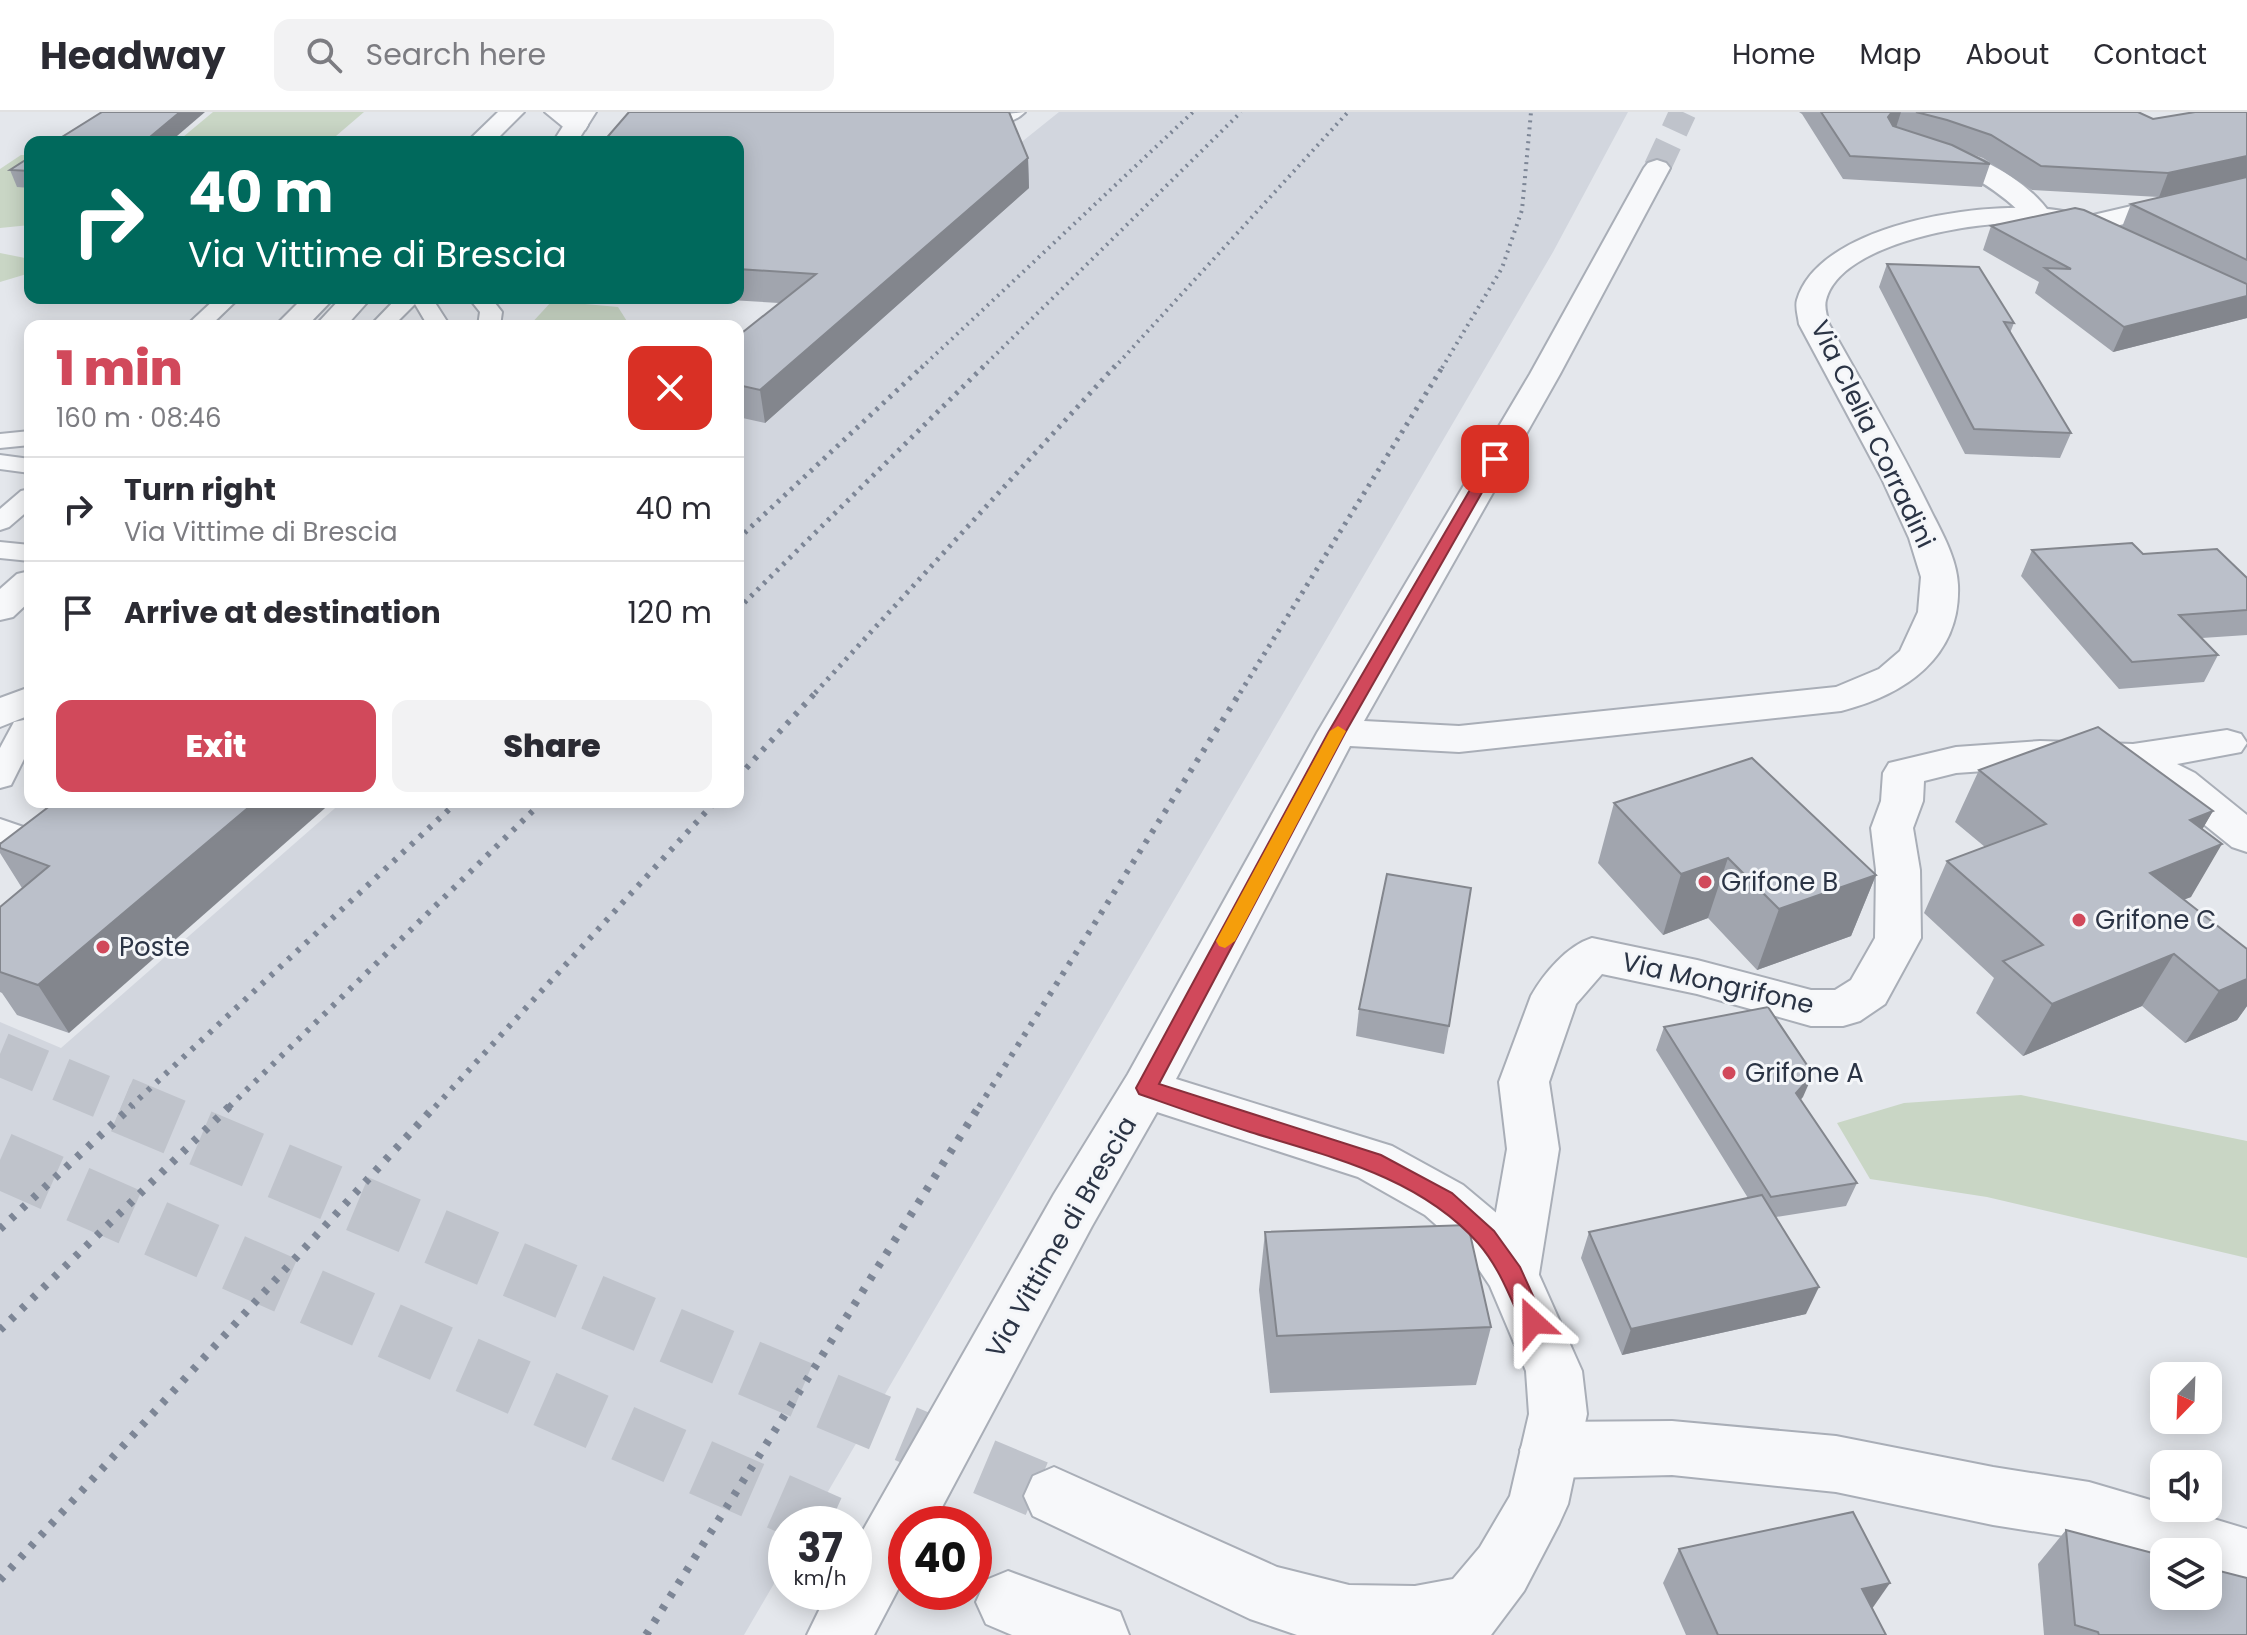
<!DOCTYPE html>
<meta charset="utf-8">
<style>
:root{--surface:#fff;--page:#f2f2f3;--text:#2b2b33;--muted:#7c7c81;--line:#e1e1e2;--accent:#d1495b}
body{margin:0;font-family:Poppins,sans-serif;background:var(--page);color:var(--text);height:100vh;display:flex;flex-direction:column;font-size:30px;white-space:nowrap}
*{box-sizing:border-box;margin:0}
p{font-size:26px;color:var(--muted)}
.icon{flex:none;width:44px;height:44px;fill:none;stroke:currentColor;stroke-width:2;stroke-linecap:round;stroke-linejoin:round}
.map{position:relative;flex:1;overflow:hidden}
.panel{position:absolute;left:24px;top:208px;width:720px;height:488px;display:flex;flex-direction:column;background:var(--surface);border-radius:16px;box-shadow:0 4px 20px #0003}
.panel>*{flex:none}
.hud{position:absolute;left:24px;top:24px;width:720px;height:168px;border-radius:16px;box-shadow:0 4px 20px #0003;background:#00695c;color:#fff;overflow:hidden}
.needle{width:52px;rotate:203deg}
.tools{position:absolute;left:2150px;top:1250px;display:grid;gap:16px}
.tools a{display:grid;place-items:center;width:72px;height:72px;border-radius:16px;background:var(--surface);box-shadow:0 4px 20px #0003;font-size:40px}
.speed{position:absolute;left:768px;top:1394px;display:flex;gap:16px;font-size:40px;font-weight:700;text-align:center}
.speed>*{display:grid;place-content:center;width:104px;height:104px;border-radius:50%;background:var(--surface);box-shadow:0 4px 20px #0003;line-height:1}
.speed small{font-size:20px;font-weight:400}
.speed .limit{border:12px solid #d22;background:#fff;color:#111}
.pin{position:absolute;display:grid;place-items:center;width:68px;height:68px;color:#fff;margin:-34px;border-radius:16px;box-shadow:0 4px 12px #0006}
.me{position:absolute;width:88px;margin:-44px;rotate:336deg;stroke-linejoin:round;filter:drop-shadow(0 0 6px #0008)}
.turn{display:flex;align-items:center;gap:28px;height:168px;padding:0 32px;font-size:36px}
.turn .icon{width:104px;height:104px;stroke-width:2.5}
.turn b{display:block;font-size:56px;line-height:68px}
.round{display:grid;place-items:center;flex:none;width:84px;height:84px;border-radius:16px;background:var(--page)}
.head{display:flex;align-items:center;justify-content:space-between;height:136px;padding:0 32px}
h1{font-size:48px;font-weight:800;line-height:60px;color:var(--accent)}
.cta{display:flex;gap:16px;margin-top:auto;padding:16px 32px}
.cta a{flex:1;height:92px;border-radius:16px;background:var(--accent);color:#fff;font-size:32px;font-weight:800;line-height:92px;text-align:center}
.cta a+a{background:var(--page);color:var(--text)}
ul{padding:0;list-style:none}
li{display:flex;align-items:center;gap:24px;height:104px;padding:0 32px;border-top:2px solid var(--line)}
li div{flex:1}
li b{display:block;font-size:30px}
li em{font-style:normal}
header{display:flex;align-items:center;gap:48px;box-sizing:border-box;height:112px;padding:0 40px;background:var(--surface);border-bottom:2px solid var(--line)}
header strong{font-size:38px}
nav{display:flex;gap:44px;margin-inline-start:auto;font-size:28px}
.search{width:560px;height:72px;background:var(--page);display:flex;align-items:center;gap:20px;box-sizing:border-box;padding:0 28px;border-radius:16px;color:var(--muted);font-size:30px}
.map>svg:first-child{display:block}
</style>
<header>
<strong>Headway</strong>
<div class="search"><svg class="icon" aria-label="search" viewBox="0 0 24 24"><circle cx="10" cy="10" r="6"/><path d="M15 15l6 6"/></svg>Search here</div>
<nav><a>Home</a><a>Map</a><a>About</a><a>Contact</a></nav>
</header>
<div class="map">
<svg width="2247" height="1523" viewBox="0 0 2247 1523">
<rect width="100%" height="100%" fill="#e4e7ec"/>
<polygon fill="#d2d6de" points="1059,0 1628,0 1553,140 809,1412 786,1412 786,1451 744,1523 0,1523 0,910 61,936 342,690 738,690 738,338 743,333 738,332 738,258"/>
<g fill="#c9d6c5">
<polygon points="213,0 364,0 329,30 177,30"/>
<polygon points="21,43 30,43 30,113 0,116 0,57"/>
<polygon points="0,141 30,147 30,161 0,170"/>
<polygon points="552,189 618,195 630,214 529,214"/>
<polygon points="2021,983 2247,1029 2247,1146 1987,1085 1870,1067 1837,1011 1904,991"/>
</g>
<g fill="none" stroke-linecap="round" stroke-linejoin="round">
<polyline stroke="#bfc3cb" stroke-width="27" stroke-dasharray="27 14" stroke-linecap="butt" points="1657,56 1683,0"/>
<polyline stroke="#bfc3cb" stroke-width="44" stroke-dasharray="44 22" stroke-linecap="butt" points="0,942 127,995"/>
<g stroke="#bfc3cb" stroke-width="57" stroke-dasharray="57 28" stroke-linecap="butt">
<polyline points="122,993 1054,1384"/>
<polyline points="0,1048 830,1412"/>
</g>
<defs>
<g id="service">
<path d="M 902,0 L 964,6 L 1025,0 C 1003,23 924,22 902,0 Z"/>
<polygon points="216,186 239,186 210,214 186,214"/>
<polygon points="397,186 432,186 450,214 428,214 415,192 393,214 370,214"/>
<polygon points="469,186 491,186 502,200 500,214 478,214 480,200"/>
<polygon points="30,319 30,333 0,336 0,322"/>
<polygon points="0,343 30,347 30,361 0,357"/>
<polygon points="30,377 30,397 9,415 0,418 0,397 21,379"/>
<polygon points="0,430 30,433 30,449 0,446"/>
<polygon points="24,608 30,609 30,635 11,673 0,676 0,636 14,610"/>
<polygon points="0,707 41,721 46,729 41,737 30,740 0,730"/>
</g>
<g id="minor">
<polygon points="545,0 573,0 588,13 585,18 567,18"/>
<path d="M 1931,30 C 1976,42 2026,65 2052,104 L 2048,110 L 2030,110 C 1999,77 1964,57 1922,43 L 1918,38 L 1922,33 Z"/>
<polygon points="2247,67 2247,83 2086,121 2076,119 2072,113 2076,107"/>
<path d="M 2227,618 L 2241,622 L 2247,631 L 2241,640 L 2177,652 L 2195,661 L 2247,703 L 2247,740 L 2232,735 L 2165,681 L 2125,658 L 2040,655 L 1956,661 L 1924,669 L 1923,689 L 1913,716 L 1920,758 L 1921,826 L 1885,892 L 1860,909 L 1843,914 L 1811,914 L 1697,882 L 1602,862 L 1576,892 L 1549,970 L 1559,1037 L 1539,1162 L 1531,1179 L 1512,1185 L 1493,1179 L 1485,1162 L 1507,1037 L 1499,970 L 1531,884 C 1544,861 1567,834 1592,826 L 1697,848 L 1811,878 L 1835,878 L 1851,868 L 1875,826 L 1876,758 L 1871,716 L 1881,689 L 1883,661 L 1889,651 L 1956,635 L 2040,629 L 2133,632 Z"/>
<polygon points="1672,1309 1836,1324 1993,1355 2089,1370 2164,1392 2164,1396 2177,1396 2247,1417 2247,1477 2208,1465 2208,1440 2164,1440 2164,1451 2089,1428 1993,1413 1836,1380 1672,1363 1550,1366 1529,1357 1520,1338 1529,1319 1550,1310"/>
</g>
<g id="tertiary">
<polygon points="498,0 524,0 494,30 467,30"/>
<polygon points="572,0 596,0 577,30 553,30"/>
<path d="M 1657,48 L 1666,51 L 1670,56 L 1560,262 L 1364,609 L 1459,614 L 1836,575 L 1879,557 L 1900,539 L 1918,500 L 1921,465 L 1909,426 L 1882,367 L 1799,212 C 1798,204 1795,195 1797,188 C 1820,108 2001,85 2068,100 C 2081,103 2099,106 2107,117 L 2103,123 C 2085,127 2053,112 2031,111 C 1981,108 1841,129 1826,188 C 1824,195 1827,204 1829,212 C 1864,274 1900,335 1931,399 C 1942,421 1957,447 1958,473 C 1961,546 1904,583 1841,599 L 1459,640 L 1350,634 L 1176,967 L 1392,1034 L 1463,1073 L 1506,1109 L 1531,1145 L 1582,1259 L 1587,1302 L 1568,1392 L 1559,1412 L 1524,1479 L 1491,1523 L 1297,1523 L 1250,1507 L 1033,1404 L 1024,1384 L 1033,1364 L 1054,1355 L 1277,1455 L 1349,1473 L 1415,1474 L 1453,1467 L 1480,1435 L 1510,1384 L 1529,1302 L 1526,1259 L 1490,1174 L 1468,1141 L 1425,1103 L 1358,1065 L 1157,1000 L 1092,1114 L 933,1412 L 906,1412 L 906,1462 L 874,1523 L 807,1523 L 828,1480 L 854,1480 L 854,1434 L 1054,1082 L 1128,962 L 1317,621 L 1530,262 L 1644,56 L 1648,51 Z"/>
<polygon points="303,186 334,186 307,214 275,214"/>
<polygon points="341,186 371,186 346,214 315,214"/>
<polygon points="30,459 30,489 13,505 0,508 0,477 17,462"/>
<polygon points="30,575 30,603 0,615 0,586"/>
<polygon points="1008,1459 1120,1500 1129,1523 1012,1523 986,1512 976,1490 986,1468"/>
</g>
</defs>
<use href="#service" stroke="#a9aeb7" stroke-width="4"/>
<use href="#minor" stroke="#a9aeb7" stroke-width="4"/>
<use href="#tertiary" stroke="#a9aeb7" stroke-width="4"/>
<use href="#service" fill="#f7f8fa" fill-rule="evenodd"/>
<use href="#minor" fill="#f7f8fa" fill-rule="evenodd"/>
<use href="#tertiary" fill="#f7f8fa" fill-rule="evenodd"/>
<g stroke="#7d8696" stroke-width="4" stroke-dasharray="2 5" stroke-linecap="butt">
<polyline points="921,256 1193,0"/>
<polyline points="982,256 1241,0"/>
<polyline points="1114,256 1348,0"/>
<polyline points="1442,256 1502,156 1522,98 1531,0"/>
</g>
<g stroke="#7d8696" stroke-width="5" stroke-dasharray="3 6" stroke-linecap="butt">
<polyline points="738,427 923,254"/>
<polyline points="738,497 984,254"/>
<polyline points="815,581 1115,254"/>
<polyline points="1240,581 1443,254"/>
</g>
<g stroke="#7d8696" stroke-width="6" stroke-dasharray="4 8" stroke-linecap="butt">
<polyline points="738,665 817,579"/>
<polyline points="130,995 457,690"/>
<polyline points="229,995 542,690"/>
<polyline points="435,995 715,690"/>
<polyline points="979,995 1241,579"/>
</g>
<g stroke="#7d8696" stroke-width="8" stroke-dasharray="5 10" stroke-linecap="butt">
<polyline points="0,1117 133,993"/>
<polyline points="0,1218 231,993"/>
<polyline points="0,1468 436,993"/>
<polyline points="646,1523 980,993"/>
</g>
</g>
<g fill="#a1a5ae">
<polygon points="1799,0 2138,0 2153,7 2247,0 2247,206 2113,240 2035,181 2039,170 1983,138 1991,114 2122,115 2131,92 2239,67 2159,85 2032,78 1983,46 1965,40 1990,52 1982,75 1843,67 1802,2"/>
<polygon points="738,30 1028,46 1029,76 765,311 738,305 738,224 779,191 695,186 738,186"/>
<polygon points="30,45 30,76 17,75 10,58"/>
<polygon points="1887,152 2014,211 2010,221 2071,321 2060,346 1965,342 1879,175"/>
<polygon points="2032,438 2143,442 2247,466 2247,523 2202,526 2218,543 2204,570 2119,577 2021,464"/>
<polygon points="1979,658 2213,699 2202,717 2191,785 2184,787 2247,837 2247,894 2237,908 2185,931 2142,894 2023,944 1976,901 1994,866 1924,801 1947,749 1985,735 1955,710"/>
<polygon points="55,690 69,921 17,903 2,881 0,880 0,795 22,776 0,741 0,732"/>
<polygon points="1614,691 1876,763 1851,824 1757,858 1708,806 1663,823 1598,751"/>
<polygon points="1359,897 1449,914 1444,942 1356,924"/>
<polygon points="1664,915 1813,962 1800,988 1857,1071 1846,1094 1776,1105 1806,1202 1622,1243 1581,1146 1589,1120 1748,1086 1656,938"/>
<polygon points="1265,1120 1491,1215 1476,1273 1270,1281 1259,1178"/>
<polygon points="2066,1418 2247,1523 2044,1523 2038,1452"/>
<polygon points="1679,1437 1873,1497 1886,1523 1686,1523 1663,1471"/>
</g>
<g fill="#83868d">
<polygon points="180,0 205,0 170,30 144,30"/>
<polygon points="1892,0 1901,0 1895,19 1888,5"/>
<polygon points="2247,44 2247,65 2159,85 2168,61"/>
<polygon points="1028,46 1029,76 765,311 760,278"/>
<polygon points="2247,184 2247,206 2113,240 2124,215"/>
<polygon points="255,690 332,690 69,921 38,873"/>
<polygon points="2213,699 2185,747 2222,732 2191,785 2120,813 2150,761 2190,708"/>
<polygon points="1728,746 1708,806 1663,823 1681,762"/>
<polygon points="1876,763 1851,824 1757,858 1779,797"/>
<polygon points="2174,842 2142,894 2023,944 2052,892"/>
<polygon points="2247,867 2247,894 2237,908 2185,931 2219,879"/>
<polygon points="1813,962 1803,985 1787,1004 1796,981"/>
<polygon points="1819,1175 1806,1202 1622,1243 1631,1217"/>
<polygon points="1890,1471 1867,1504 1862,1477"/>
</g>
<g fill="#bbc0ca" stroke="#83868d" stroke-width="2">
<polygon points="102,0 180,0 144,30 54,30"/>
<polygon points="629,0 1009,0 1028,46 760,278 738,273 738,224 816,162 738,157 738,30 603,30"/>
<polygon points="1821,0 1892,0 1888,5 1893,14 1952,33 1990,52 1850,44"/>
<polygon points="1916,0 2138,0 2153,7 2195,0 2247,0 2247,44 2168,61 2041,54 1991,23 1947,8"/>
<polygon points="30,45 30,59 10,58"/>
<polygon points="2247,65 2247,148 2131,92"/>
<polygon points="2075,96 2084,98 2247,172 2247,184 2124,215 2045,156 2071,157 1991,114"/>
<polygon points="1887,152 1979,155 2014,211 2004,210 2071,321 1974,317"/>
<polygon points="2132,431 2143,442 2217,437 2247,466 2247,498 2179,503 2218,543 2132,550 2032,438"/>
<polygon points="2098,615 2213,699 2190,708 2222,732 2150,761 2247,837 2247,867 2219,879 2174,842 2052,892 2003,849 2043,833 1947,749 2046,712 1979,658"/>
<polygon points="1752,646 1876,763 1779,797 1728,746 1681,762 1614,691"/>
<polygon points="55,690 255,690 38,873 0,860 0,795 49,754 0,736 0,732"/>
<polygon points="1387,762 1471,776 1449,914 1359,897"/>
<polygon points="1768,895 1813,962 1796,981 1857,1071 1771,1085 1664,915"/>
<polygon points="1762,1083 1819,1175 1631,1217 1589,1120"/>
<polygon points="1468,1113 1491,1215 1277,1224 1265,1120"/>
<polygon points="1853,1400 1890,1471 1862,1477 1886,1523 1718,1523 1679,1437"/>
<polygon points="2066,1418 2164,1444 2164,1484 2208,1484 2208,1456 2247,1466 2247,1523 2099,1523 2098,1520 2075,1513"/>
</g>
<path fill="#d1495b" stroke="#882f3b" stroke-width="2" d="M 1495,343 L 1501,347 L 1345,621 L 1159,972 L 1381,1043 L 1452,1081 L 1494,1119 L 1520,1155 L 1545,1210 L 1541,1218 L 1533,1221 L 1525,1218 C 1511,1188 1500,1156 1478,1131 C 1419,1065 1331,1045 1250,1020 C 1212,1008 1176,995 1139,982 L 1136,976 L 1328,621 L 1488,347 Z"/>
<polygon fill="#f59e0b" points="1338,614 1346,619 1235,829 1225,836 1219,834 1216,829 1330,619"/>
<g fill="#d1495b" stroke="#f4f6f9" stroke-width="3">
<circle cx="1705" cy="770" r="8"/>
<circle cx="2079" cy="808" r="8"/>
<circle cx="103" cy="835" r="8"/>
<circle cx="1729" cy="961" r="8"/>
</g>
<g text-anchor="middle" stroke-width="6" stroke-linejoin="round" paint-order="stroke">
<g font-size="26" fill="#2b3445" stroke="#f4f6f9">
<text transform="translate(1873 322) rotate(64)" y="9">Via Clelia Corradini</text>
<text transform="translate(1718 871) rotate(13)" y="9">Via Mongrifone</text>
<text transform="translate(1061 1125) rotate(-60)" y="9">Via Vittime di Brescia</text>
</g>
<g font-size="26" fill="#2b3445" stroke="#f4f6f9" text-anchor="start">
<text x="1721" y="779">Grifone B</text>
<text x="2095" y="817">Grifone C</text>
<text x="119" y="844">Poste</text>
<text x="1745" y="970">Grifone A</text>
</g>
</g>
</svg>
<div class="tools">
<a><svg class="needle" viewBox="-14 -14 28 28"><path d="M0-13l5 13h-10z" fill="#e53935"/><path d="M0 13l5-13h-10z" fill="#7c7c81"/></svg></a>
<a><svg class="icon" aria-label="sound" viewBox="0 0 24 24"><path d="M4 9h4l5-4v14l-5-4H4zM17 9q2 3 0 6"/></svg></a>
<a><svg class="icon" aria-label="layers" viewBox="0 0 24 24"><path d="M12 4l9 5-9 5-9-5zM3 14l9 5 9-5"/></svg></a>
</div>
<div class="speed"><div>37<small>km/h</small></div><div class="limit">40</div></div>
<div class="pin" style="left:1495px;top:347px;background:#d93025"><svg class="icon" aria-label="arrive" viewBox="0 0 24 24"><path d="M6 21V4h12l-3 4 3 4H6"/></svg></div>
<svg class="me" style="left:1533px;top:1210px" viewBox="-20 -20 40 40"><path d="M0-17L14 15 0 8-14 15z" fill="#d1495b" stroke="#fff" stroke-width="4"/></svg>
<div class="hud">
<div class="turn"><svg class="icon" aria-label="right" viewBox="0 0 24 24"><path d="M7 20v-9h11M14 6l5 5-5 5"/></svg><div><b>40 m</b>Via Vittime di Brescia</div></div>
</div>
<section class="panel">
<div class="head"><div><h1>1 min</h1><p>160 m · 08:46</p></div><a class="round" style="background:#d93025;color:#fff"><svg class="icon" aria-label="close" viewBox="0 0 24 24"><path d="M6 6l12 12M18 6L6 18"/></svg></a></div>
<ul>
<li><svg class="icon" aria-label="right" viewBox="0 0 24 24"><path d="M7 20v-9h11M14 6l5 5-5 5"/></svg><div><b>Turn right</b><p>Via Vittime di Brescia</p></div><em>40 m</em></li>
<li><svg class="icon" aria-label="arrive" viewBox="0 0 24 24"><path d="M6 21V4h12l-3 4 3 4H6"/></svg><div><b>Arrive at destination</b></div><em>120 m</em></li>
</ul>
<div class="cta"><a>Exit</a><a>Share</a></div>
</section>
</div>
